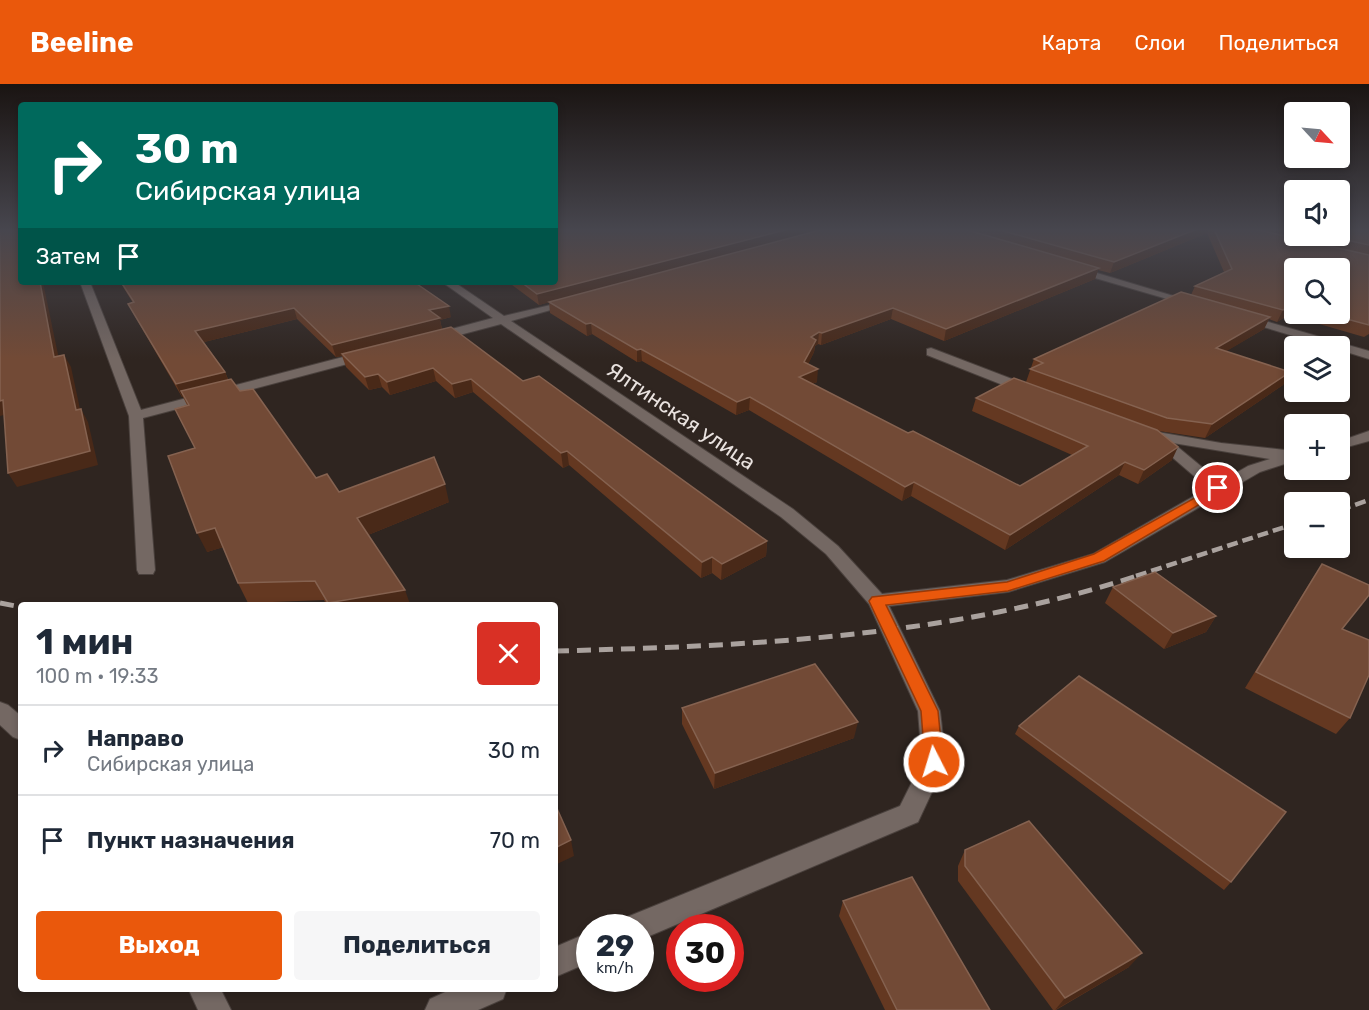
<!DOCTYPE html>
<html lang="ru">
<meta charset="utf-8">
<style>
:root{--surface:#fff;--page:#f6f6f7;--text:#1f2937;--muted:#747a83;--line:#e0e1e3;--accent:#ea580c}
body{margin:0;font-family:Rubik,sans-serif;background:var(--page);color:var(--text);height:100vh;display:flex;flex-direction:column;font-size:22px;white-space:nowrap}
*{box-sizing:border-box;margin:0}
p{font-size:20px;color:var(--muted)}
.icon{flex:none;width:33px;height:33px;fill:none;stroke:currentColor;stroke-width:2;stroke-linecap:round;stroke-linejoin:round}
.map{position:relative;flex:1;overflow:hidden}
.details{position:absolute;left:18px;top:518px;width:540px;height:390px;display:flex;flex-direction:column;background:var(--surface);border-radius:6px;box-shadow:0 3px 9px #0003}
.details>*{flex:none}
.guide{position:absolute;left:18px;top:18px;width:540px;height:183px;border-radius:6px;box-shadow:0 3px 9px #0003;background:#00695c;color:#fff;overflow:hidden}
.needle{width:39px;rotate:116deg}
.fabs{position:absolute;left:1284px;top:18px;display:grid;gap:12px}
.fabs a{display:grid;place-items:center;width:66px;height:66px;border-radius:6px;background:var(--surface);box-shadow:0 3px 9px #0003;font-size:30px}
.speed{position:absolute;left:576px;top:830px;display:flex;gap:12px;font-size:30px;font-weight:700;text-align:center}
.speed>*{display:grid;place-content:center;width:78px;height:78px;border-radius:50%;background:var(--surface);box-shadow:0 3px 9px #0003;line-height:1}
.speed small{font-size:15px;font-weight:400}
.speed .limit{border:9px solid #d22;background:#fff;color:#111}
.pin{position:absolute;display:grid;place-items:center;width:51px;height:51px;color:#fff;margin:-26px;border:3px solid #fff;border-radius:50%;box-shadow:0 2px 6px #0007}
.me{position:absolute;width:66px;margin:-33px;rotate:355deg;stroke-linejoin:round;filter:drop-shadow(0 0 4px #0008)}
.turn{display:flex;align-items:center;gap:21px;height:126px;padding:0 18px;font-size:27px}
.turn .icon{width:78px;height:78px;stroke-width:2.5}
.turn b{display:block;font-size:42px;line-height:51px}
.then{display:flex;align-items:center;height:57px;padding:0 18px;background:#0003;gap:12px;font-size:22px}
.round{display:grid;place-items:center;flex:none;width:63px;height:63px;border-radius:6px;background:var(--page)}
.summary{display:flex;align-items:center;justify-content:space-between;height:102px;padding:0 18px}
h1{font-size:36px;font-weight:700;line-height:45px}
.cta{display:flex;gap:12px;margin-top:auto;padding:12px 18px}
.cta a{flex:1;height:69px;border-radius:6px;background:var(--accent);color:#fff;font-size:24px;font-weight:700;line-height:69px;text-align:center}
.cta a+a{background:var(--page);color:var(--text)}
ul{padding:0;list-style:none}
li{display:flex;align-items:center;gap:18px;height:90px;padding:0 18px;border-top:2px solid var(--line)}
li div{flex:1}
li b{display:block;font-size:22px}
li em{font-style:normal}
header{display:flex;align-items:center;gap:36px;box-sizing:border-box;height:84px;padding:0 30px;background:var(--accent);color:#fff}
header strong{font-size:28px}
nav{display:flex;gap:33px;margin-inline-start:auto;font-size:21px}
.map>svg:first-child{display:block}
</style>
<header>
<strong>Beeline</strong>
<nav><a>Карта</a><a>Слои</a><a>Поделиться</a></nav>
</header>
<div class="map">
<svg width="1369" height="926" viewBox="0 0 1369 926">
<rect width="100%" height="100%" fill="#2f2520"/>
<g fill="none" stroke-linecap="round" stroke-linejoin="round">
<defs>
<g id="minor">
<polygon points="1071,183 1077,183 1197,219 1192,222 1188,221 1071,187"/>
<polygon points="80,198 90,198 141,326 366,267 372,271 370,274 143,334 155,486 153,490 139,490 137,486 129,332"/>
<path d="M 442,198 L 454,198 L 504,232 L 576,215 L 576,219 L 511,237 L 793,425 L 838,462 L 882,510 L 1007,496 L 1093,470 L 1208,404 L 1151,355 L 1141,353 L 1139,350 L 1141,347 L 1146,346 L 1221,359 L 1294,367 L 1294,377 L 1260,388 L 1105,478 L 1008,508 L 889,522 L 940,627 L 946,678 L 918,738 L 640,856 L 640,843 L 622,843 L 627,833 L 900,722 L 922,678 L 918,627 L 869,520 L 826,470 L 781,433 L 501,240 L 433,258 L 429,257 L 429,251 L 493,234 ZM 1173,359 L 1270,375 L 1248,382 L 1220,398 Z"/>
<polygon points="1244,231 1369,267 1369,275 1340,266 1340,262 1327,262 1240,236 1238,234"/>
<polygon points="931,264 1033,303 1035,306 1033,309 1023,309 927,271 927,265"/>
<polygon points="1369,347 1369,357 1340,365 1340,357"/>
<polygon points="0,618 8,621 21,632 21,656 13,653 0,641"/>
<polygon points="590,848 590,878 555,893 555,863"/>
<polygon points="188,904 220,904 231,926 198,926"/>
<polygon points="454,904 507,904 503,915 478,926 425,926 430,915"/>
</g>
</defs>
<use href="#minor" stroke="#4a413d" stroke-width="2"/>
<use href="#minor" fill="#746863" fill-rule="evenodd"/>
<g stroke="#aaa29e" stroke-width="4.5" stroke-dasharray="11 5" stroke-linecap="butt">
<polyline points="1340,426 1369,416"/>
<polyline points="1136,492 1294,440"/>
</g>
<g stroke="#aaa29e" stroke-width="5" stroke-dasharray="14 8" stroke-linecap="butt">
<polyline points="0,519 21,523"/>
<path d="M 555,567 C 752,562 952,553 1140,491"/>
</g>
</g>
<g fill="#643821" fill-rule="evenodd">
<path d="M 555,145 L 1294,145 L 1294,152 L 1340,152 L 1369,145 L 1369,250 L 1364,253 L 1309,237 L 1306,239 L 1285,233 L 1277,238 L 1269,235 L 1264,245 L 1226,267 L 1290,288 L 1283,301 L 1205,354 L 1159,347 L 1172,376 L 1138,400 L 1119,391 L 1005,466 L 911,412 L 902,417 L 749,326 L 736,331 L 642,277 L 637,278 L 592,250 L 587,252 L 550,229 L 549,218 L 539,221 L 508,198 L 555,198 ZM 1207,149 L 1224,188 L 1195,202 L 1191,211 L 1034,275 L 1026,298 L 976,314 L 972,327 L 1072,371 L 1020,402 L 908,349 L 812,300 L 817,298 L 808,280 L 814,268 L 815,262 L 818,260 L 821,261 L 891,235 L 944,257 L 1095,195 L 1098,186 L 1110,189 ZM 1294,184 L 1340,230 L 1294,230 Z"/>
<polygon points="120,198 414,198 451,233 440,236 442,245 767,457 766,472 721,496 712,489 701,494 569,381 563,384 473,308 455,314 436,297 390,311 382,303 369,306 346,283 342,272 336,273 297,235 204,258 225,288 228,295 240,307 316,394 339,408 449,418 368,451 410,520 326,520 324,516 248,519 238,499 223,463 207,468 195,364 175,325 187,321 183,313 182,313 134,231 128,220 133,219"/>
<polygon points="1322,480 1343,545 1350,634 1336,650 1245,604 1312,495"/>
<polygon points="1113,503 1216,532 1206,548 1164,565 1105,519"/>
<polygon points="682,624 854,654 714,705 682,640"/>
<polygon points="1019,642 1231,798 1224,806 1015,650"/>
<polygon points="965,766 1129,883 1056,926 1053,926 958,797 958,782"/>
<polygon points="843,817 990,926 885,926 839,832"/>
</g>
<g fill="#492918">
<polygon points="789,145 825,145 539,221 537,210"/>
<polygon points="1197,145 1209,145 1207,149 1110,189 1114,178"/>
<polygon points="1099,184 1095,195 944,257 946,245"/>
<polygon points="40,198 43,198 61,285 54,273"/>
<polygon points="449,222 451,233 440,236 442,246 336,273 332,261 429,226"/>
<polygon points="1291,222 1285,233 1277,238 1283,226"/>
<polygon points="294,224 297,235 200,259 195,247"/>
<polygon points="893,224 891,235 821,261 822,249"/>
<polygon points="1311,230 1313,230 1309,237 1306,239"/>
<polygon points="1270,233 1264,245 1210,277 1216,264"/>
<polygon points="591,239 592,250 587,252 586,240"/>
<polygon points="819,248 818,260 815,262 814,268 803,291 804,278 811,253"/>
<polygon points="641,265 642,277 637,278 637,266"/>
<polygon points="64,271 71,283 83,339 76,326"/>
<polygon points="433,284 436,297 390,311 387,298"/>
<polygon points="818,285 817,298 798,305 799,293"/>
<polygon points="225,288 230,301 181,307 183,313 182,313 176,300"/>
<polygon points="1290,288 1283,301 1205,354 1212,340"/>
<polygon points="378,290 382,303 369,306 365,293"/>
<polygon points="471,295 473,308 455,314 452,300"/>
<polygon points="750,313 749,326 736,331 737,318"/>
<polygon points="3,316 11,329 0,332 0,317"/>
<polygon points="81,325 88,338 98,381 17,403 8,389"/>
<polygon points="1178,363 1172,376 1138,400 1144,386"/>
<polygon points="567,367 569,381 563,384 561,369"/>
<polygon points="1125,378 1119,391 1005,466 1010,451"/>
<polygon points="914,398 911,412 902,417 905,403"/>
<polygon points="445,400 449,418 363,453 357,434"/>
<polygon points="215,444 224,463 207,468 197,449"/>
<polygon points="767,457 766,472 721,496 722,480"/>
<polygon points="712,473 712,489 701,494 702,478"/>
<polygon points="405,506 410,520 328,520 328,519"/>
<polygon points="1216,532 1206,548 1164,565 1173,549"/>
<polygon points="858,638 854,654 714,705 715,689"/>
<polygon points="571,756 574,772 555,781 555,764"/>
<polygon points="1142,869 1129,883 1055,926 1065,914"/>
</g>
<g fill="#724a36" stroke="#856250" stroke-width="1.5">
<polygon points="0,145 21,145 21,198 40,198 54,273 64,271 76,326 81,325 90,367 8,389 3,316 0,317"/>
<polygon points="555,145 789,145 537,210 521,198 555,198"/>
<polygon points="824,145 964,145 1099,184 946,245 893,224 822,249 819,248 811,253 816,256 804,278 818,285 799,293 908,349 913,347 1020,402 1088,362 976,314 1014,294 1157,346 1178,363 1144,386 1125,378 1010,451 914,398 905,403 750,313 737,318 641,265 637,266 591,239 586,240 549,218"/>
<polygon points="996,145 1197,145 1114,178"/>
<polygon points="1214,145 1254,145 1369,171 1369,241 1328,230 1340,230 1340,184 1294,184 1294,223 1291,222 1283,226 1195,202 1232,185"/>
<polygon points="1340,145 1369,145 1369,161 1328,152 1340,152"/>
<polygon points="121,198 414,198 449,222 429,226 440,234 332,261 294,224 195,247 225,288 176,300 128,220 134,218"/>
<polygon points="1181,208 1270,233 1216,264 1290,288 1212,340 1167,334 1030,285 1043,279 1034,275"/>
<polygon points="451,243 523,297 539,292 767,457 722,480 712,473 702,478 567,367 561,369 471,295 452,300 433,284 387,298 378,290 365,293 342,270"/>
<polygon points="231,295 240,307 253,305 316,394 327,390 339,408 434,373 445,400 357,434 405,506 328,519 315,497 238,499 215,444 197,449 168,372 195,364 175,325 189,321 181,307"/>
<polygon points="1322,480 1369,501 1369,511 1342,545 1369,556 1369,591 1350,634 1256,588"/>
<polygon points="1155,488 1216,532 1173,549 1113,503"/>
<polygon points="815,580 858,638 715,689 682,624"/>
<polygon points="1079,592 1286,728 1231,798 1019,642"/>
<polygon points="555,720 571,756 555,764"/>
<polygon points="1029,737 1142,869 1065,914 965,782 965,766"/>
<polygon points="912,793 990,926 897,926 843,817"/>
</g>
<linearGradient id="sky" x2="0" y2="1"><stop stop-color="#1a1412"/><stop offset="0.53" stop-color="#47464e"/><stop offset="1" stop-color="#47464e" stop-opacity="0"/></linearGradient>
<rect width="1369" height="275" fill="url(#sky)"/>
<polygon fill="#ea580c" stroke="#983908" stroke-width="1.5" points="1218,401 1224,404 1222,407 1104,477 1008,507 886,521 938,627 943,678 940,684 934,686 927,684 925,678 921,627 869,517 872,513 1007,498 1094,470"/>
<g text-anchor="middle" stroke-width="5" stroke-linejoin="round" paint-order="stroke">
<g font-size="21" fill="#eae3e0" stroke="#2f2520">
<text transform="translate(681 332) rotate(34)" y="7">Ялтинская улица</text>
</g>
</g>
</svg>
<div class="fabs">
<a><svg class="needle" viewBox="-14 -14 28 28"><path d="M0-13l5 13h-10z" fill="#e53935"/><path d="M0 13l5-13h-10z" fill="#747a83"/></svg></a>
<a><svg class="icon" aria-label="sound" viewBox="0 0 24 24"><path d="M4 9h4l5-4v14l-5-4H4zM17 9q2 3 0 6"/></svg></a>
<a><svg class="icon" aria-label="search" viewBox="0 0 24 24"><circle cx="10" cy="10" r="6"/><path d="M15 15l6 6"/></svg></a>
<a><svg class="icon" aria-label="layers" viewBox="0 0 24 24"><path d="M12 4l9 5-9 5-9-5zM3 14l9 5 9-5"/></svg></a>
<a>+</a>
<a>−</a>
</div>
<div class="speed"><div>29<small>km/h</small></div><div class="limit">30</div></div>
<div class="pin" style="left:1218px;top:404px;background:#d93025"><svg class="icon" aria-label="arrive" viewBox="0 0 24 24"><path d="M6 21V4h12l-3 4 3 4H6"/></svg></div>
<svg class="me" style="left:934px;top:678px" viewBox="-20 -20 40 40"><circle r="17" fill="#ea580c" stroke="#fff" stroke-width="3"/><path d="M0-11L8 9 0 5-8 9z" fill="#fff"/></svg>
<div class="guide">
<div class="turn"><svg class="icon" aria-label="right" viewBox="0 0 24 24"><path d="M7 20v-9h11M14 6l5 5-5 5"/></svg><div><b>30 m</b>Сибирская улица</div></div>
<div class="then">Затем<svg class="icon" aria-label="arrive" viewBox="0 0 24 24"><path d="M6 21V4h12l-3 4 3 4H6"/></svg></div>
</div>
<section class="details">
<div class="summary"><div><h1>1 мин</h1><p>100 m · 19:33</p></div><a class="round" style="background:#d93025;color:#fff"><svg class="icon" aria-label="close" viewBox="0 0 24 24"><path d="M6 6l12 12M18 6L6 18"/></svg></a></div>
<ul>
<li><svg class="icon" aria-label="right" viewBox="0 0 24 24"><path d="M7 20v-9h11M14 6l5 5-5 5"/></svg><div><b>Направо</b><p>Сибирская улица</p></div><em>30 m</em></li>
<li><svg class="icon" aria-label="arrive" viewBox="0 0 24 24"><path d="M6 21V4h12l-3 4 3 4H6"/></svg><div><b>Пункт назначения</b></div><em>70 m</em></li>
</ul>
<div class="cta"><a>Выход</a><a>Поделиться</a></div>
</section>
</div>
